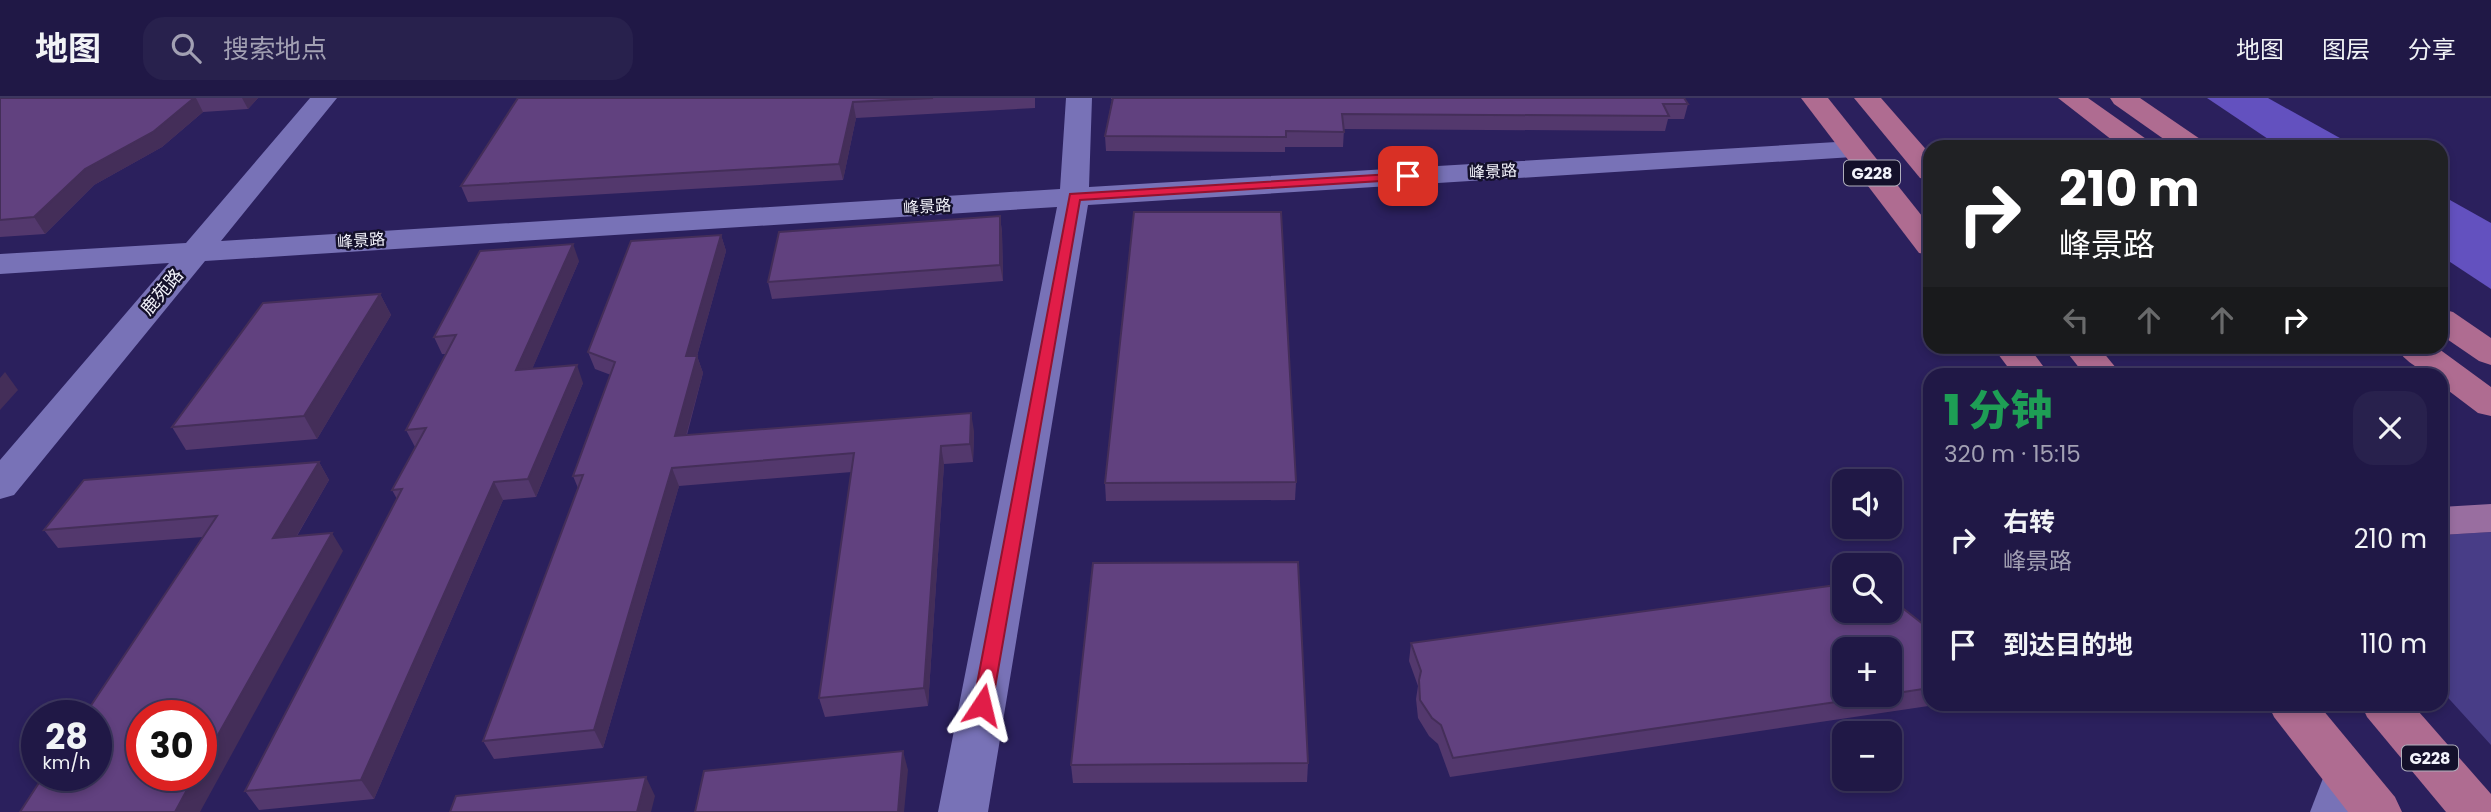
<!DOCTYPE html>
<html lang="zh">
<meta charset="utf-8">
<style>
:root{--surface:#201846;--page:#28214d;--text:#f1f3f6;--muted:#a2a0b3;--line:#3d375f}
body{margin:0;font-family:Poppins,"Noto Sans SC",sans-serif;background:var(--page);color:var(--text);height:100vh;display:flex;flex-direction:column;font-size:26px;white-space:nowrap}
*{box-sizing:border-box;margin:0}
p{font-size:23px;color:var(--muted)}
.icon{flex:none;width:38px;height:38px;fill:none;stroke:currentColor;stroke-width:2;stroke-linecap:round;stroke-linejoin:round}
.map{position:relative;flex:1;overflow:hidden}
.sheet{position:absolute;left:1923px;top:270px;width:525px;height:343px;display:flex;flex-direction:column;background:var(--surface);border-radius:21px;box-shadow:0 4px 10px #0003,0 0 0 2px var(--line)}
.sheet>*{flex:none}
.banner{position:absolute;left:1923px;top:42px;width:525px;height:214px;border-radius:21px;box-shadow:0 4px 10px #0003,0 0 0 2px var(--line);background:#202124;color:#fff;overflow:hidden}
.fabs{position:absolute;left:1832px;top:371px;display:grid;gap:14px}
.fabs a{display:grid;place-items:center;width:70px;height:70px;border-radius:14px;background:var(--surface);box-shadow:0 4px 10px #0003,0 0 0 2px var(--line);font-size:35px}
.speed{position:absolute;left:21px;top:602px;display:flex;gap:14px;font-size:35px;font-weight:700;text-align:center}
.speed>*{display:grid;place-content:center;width:91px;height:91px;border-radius:50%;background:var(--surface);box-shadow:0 4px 10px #0003,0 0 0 2px var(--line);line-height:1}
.speed small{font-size:18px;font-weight:400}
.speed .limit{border:10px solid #d22;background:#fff;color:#111}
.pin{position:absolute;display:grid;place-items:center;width:60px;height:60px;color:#fff;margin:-30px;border-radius:14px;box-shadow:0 4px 10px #0006}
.me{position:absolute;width:77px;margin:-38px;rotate:10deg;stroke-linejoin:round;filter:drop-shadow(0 0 5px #0008)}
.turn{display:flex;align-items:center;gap:24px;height:147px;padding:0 21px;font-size:32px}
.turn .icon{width:91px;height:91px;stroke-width:2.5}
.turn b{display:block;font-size:49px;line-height:60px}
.lanes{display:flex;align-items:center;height:66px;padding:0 21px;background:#0003;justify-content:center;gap:35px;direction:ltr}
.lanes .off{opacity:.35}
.round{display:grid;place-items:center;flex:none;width:74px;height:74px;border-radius:21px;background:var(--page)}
.overview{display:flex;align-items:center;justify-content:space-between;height:119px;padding:0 21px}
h1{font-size:42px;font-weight:800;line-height:52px;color:#1e9e55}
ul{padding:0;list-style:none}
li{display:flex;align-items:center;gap:21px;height:105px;padding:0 21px}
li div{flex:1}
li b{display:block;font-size:26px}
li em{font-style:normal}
header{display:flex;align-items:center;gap:42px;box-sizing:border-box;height:98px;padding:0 35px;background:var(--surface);border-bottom:2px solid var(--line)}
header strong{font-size:33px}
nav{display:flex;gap:38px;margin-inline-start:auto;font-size:24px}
.search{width:490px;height:63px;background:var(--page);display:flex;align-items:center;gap:18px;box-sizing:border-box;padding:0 24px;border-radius:21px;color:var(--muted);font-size:26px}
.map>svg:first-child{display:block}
</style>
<header>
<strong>地图</strong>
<div class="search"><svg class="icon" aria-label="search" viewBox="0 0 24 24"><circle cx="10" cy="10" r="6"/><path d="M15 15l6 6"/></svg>搜索地点</div>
<nav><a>地图</a><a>图层</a><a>分享</a></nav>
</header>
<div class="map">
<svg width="2491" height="714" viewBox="0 0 2491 714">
<rect width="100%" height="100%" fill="#2b205d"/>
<polygon fill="#483d87" points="2491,434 2491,647 2441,592 2441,437"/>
<g fill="#6351bf">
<polygon points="2207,0 2268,0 2356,49 2280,49"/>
<polygon points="2441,97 2491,125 2491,191 2441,158"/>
</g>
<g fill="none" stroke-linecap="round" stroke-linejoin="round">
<g fill="#7872b7" fill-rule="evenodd">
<polygon points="310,0 337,0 221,143 1060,91 1066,0 1092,0 1089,89 1853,43 1863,45 1867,51 1863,57 1853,59 1088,107 988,714 938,714 1057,109 205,163 14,397 0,401 0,362 169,165 0,176 0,156 186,145"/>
<polygon points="2347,656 2364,662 2372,676 2360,714 2310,714 2330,662"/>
</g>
<polygon fill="#996ea0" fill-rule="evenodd" points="2491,406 2491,434 2441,437 2441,409"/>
<g fill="#af6c91" fill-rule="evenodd">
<polygon points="1801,0 1828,0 1930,128 1930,157 1919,155"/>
<polygon points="1854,0 1881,0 1930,56 1930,83 1920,80"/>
<polygon points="2058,0 2088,0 2149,43 2153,49 2121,49"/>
<polygon points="2110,0 2140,0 2203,43 2207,49 2175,49 2114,6"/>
<polygon points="2441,211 2453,214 2491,240 2491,267 2479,263 2441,237"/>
<polygon points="1992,248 2028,248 2049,276 2013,276"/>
<polygon points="2062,248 2098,248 2121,276 2084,276"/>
<path d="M 2395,248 L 2435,248 L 2491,289 L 2491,318 L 2478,315 L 2441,287 L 2441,276 C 2423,276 2405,264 2395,248 Z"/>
<polygon points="2268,606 2318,606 2395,699 2402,714 2348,714 2274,619"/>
<polygon points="2361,606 2412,606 2491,696 2491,714 2446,714 2367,619"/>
</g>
</g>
<g fill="#53386d" fill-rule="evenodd">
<polygon points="0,0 258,0 248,11 203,14 162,49 94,87 45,136 0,139"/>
<polygon points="518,0 1035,0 1035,10 856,20 843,82 468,104 461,88"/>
<polygon points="1111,0 1684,0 1688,6 1684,21 1668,21 1665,33 1344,31 1343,49 1285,49 1285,54 1106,53 1105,38 1112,1 1111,1"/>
<polygon points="1000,118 1002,135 1003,183 772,201 768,184"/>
<polygon points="721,137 726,153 697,258 703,275 687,337 974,333 973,364 944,366 928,608 825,619 819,600 852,374 679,388 603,650 494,661 483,643 578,390 573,378 611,277 595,271 588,254"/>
<polygon points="579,163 532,271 583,285 536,399 503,402 374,701 259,712 245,693 397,401 392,392 415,349 406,332 446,256 442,256 434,239"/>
<polygon points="380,196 391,217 317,341 186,352 172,329"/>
<polygon points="319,364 329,382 297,438 343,453 203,439 58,450 44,432"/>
<polygon points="1296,384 1295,402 1106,403 1105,385"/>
<path d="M 1900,508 L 1930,536 L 1930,606 L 1942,606 L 1450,679 L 1438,646 L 1429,638 L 1418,620 L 1416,601 L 1418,588 L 1409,563 L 1411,545 ZM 1890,551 L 1890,597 L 1844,597 Z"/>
<polygon points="1308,665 1307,684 1073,685 1071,667"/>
</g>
<g fill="#442e59">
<polygon points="194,0 196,0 203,14 162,49 94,87 45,136 34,119 85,71"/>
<polygon points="242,0 258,0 248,11"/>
<polygon points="853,4 856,20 843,82 839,66"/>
<polygon points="1000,118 1002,135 1003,183 1000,167"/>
<polygon points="721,137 726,153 692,276 686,258"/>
<polygon points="573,146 579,163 524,290 516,272"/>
<polygon points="380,196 391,217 317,341 304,318"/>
<polygon points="697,258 703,275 681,356 675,338"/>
<polygon points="577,267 583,285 536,399 528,381"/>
<polygon points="5,274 18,292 0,312 0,280"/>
<polygon points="971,315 974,333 973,364 970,346"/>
<polygon points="941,348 944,366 928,608 924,590"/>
<polygon points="319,364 329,382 285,458 273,440"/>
<polygon points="672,370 679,388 603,650 594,632"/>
<polygon points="494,384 503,402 374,701 361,682"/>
<polygon points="332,435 343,453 200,714 175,714 195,677 201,677 201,667"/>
<polygon points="903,653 908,672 904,714 898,714"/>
<polygon points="646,679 655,698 651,714 637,714"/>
</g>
<g fill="#61417f" stroke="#442e59" stroke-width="2">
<polygon points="0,0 194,0 153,34 85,71 34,119 0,122"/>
<polygon points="518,0 933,0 853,4 839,66 461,88"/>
<polygon points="1113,0 1684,0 1688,6 1663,6 1669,18 1342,16 1344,34 1286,33 1286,39 1105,38"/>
<polygon points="1134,114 1281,114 1296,384 1105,385"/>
<polygon points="1000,118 1000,167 768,184 779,134"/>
<polygon points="721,137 686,258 697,258 675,338 971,315 970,346 941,348 924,590 819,600 854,355 672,370 594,632 483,643 583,377 573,378 615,264 588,254 631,143"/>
<polygon points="573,146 516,272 577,267 528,381 494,384 361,682 245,693 402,391 392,392 426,330 406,332 456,237 434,239 480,153"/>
<polygon points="380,196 304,318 172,329 263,205"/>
<polygon points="319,364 273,440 332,435 201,667 201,618 142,618 142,677 195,677 175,714 20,714 44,677 96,677 96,618 84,618 217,418 44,432 84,382"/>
<polygon points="1298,464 1308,665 1071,667 1093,465"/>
<polygon points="1844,486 1844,513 1890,513 1890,494 1900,508 1928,530 1930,536 1930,590 1890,596 1890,551 1844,551 1844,597 1884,597 1453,660 1441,627 1432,620 1420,602 1419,582 1421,573 1411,545"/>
<polygon points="903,653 898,714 695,714 704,673"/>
<polygon points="646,679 637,714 450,714 456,698"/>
</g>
<polygon fill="#e11d48" stroke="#92132f" stroke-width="2" points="1408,75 1412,76 1412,81 1080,102 992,607 989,612 982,615 975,612 973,607 1070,96"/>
<g text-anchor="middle" stroke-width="5" stroke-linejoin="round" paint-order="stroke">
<g font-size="16" fill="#f3f3fb" stroke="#14102b">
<text transform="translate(1493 73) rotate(-3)" y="6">峰景路</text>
<text transform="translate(927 108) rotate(-4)" y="6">峰景路</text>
<text transform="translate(361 142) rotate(-4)" y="6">峰景路</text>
</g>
<g fill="#14102b" stroke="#b0afbd" stroke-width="2">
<rect x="1844" y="62.5" width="56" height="25" rx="5"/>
<rect x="2402" y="647.5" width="56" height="25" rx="5"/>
</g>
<g font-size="16" font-weight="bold" fill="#f3f3fb">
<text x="1872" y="81">G228</text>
<text x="2430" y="666">G228</text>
</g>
<g font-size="18" fill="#f3f3fb" stroke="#14102b">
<text transform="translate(162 194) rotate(-50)" y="6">鹿苑路</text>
</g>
</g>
</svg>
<div class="fabs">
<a><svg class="icon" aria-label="sound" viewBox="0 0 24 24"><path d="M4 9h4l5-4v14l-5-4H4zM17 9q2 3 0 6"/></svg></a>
<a><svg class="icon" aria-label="search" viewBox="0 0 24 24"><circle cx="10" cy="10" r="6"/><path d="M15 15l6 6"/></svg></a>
<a>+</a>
<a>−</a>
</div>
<div class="speed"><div>28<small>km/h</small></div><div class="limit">30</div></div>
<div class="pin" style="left:1408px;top:78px;background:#d93025"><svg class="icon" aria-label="arrive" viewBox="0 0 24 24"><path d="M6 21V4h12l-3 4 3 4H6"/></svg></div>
<svg class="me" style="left:982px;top:607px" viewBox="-20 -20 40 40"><path d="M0-17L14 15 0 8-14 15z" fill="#e11d48" stroke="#fff" stroke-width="4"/></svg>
<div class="banner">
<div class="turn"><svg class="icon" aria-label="right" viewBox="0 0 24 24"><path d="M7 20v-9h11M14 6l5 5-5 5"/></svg><div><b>210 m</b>峰景路</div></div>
<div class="lanes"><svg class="icon off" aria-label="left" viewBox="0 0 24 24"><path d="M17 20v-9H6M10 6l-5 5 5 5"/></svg><svg class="icon off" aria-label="ahead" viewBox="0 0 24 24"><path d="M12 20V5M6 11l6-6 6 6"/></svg><svg class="icon off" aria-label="ahead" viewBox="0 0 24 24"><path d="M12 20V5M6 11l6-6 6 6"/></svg><svg class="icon" aria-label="right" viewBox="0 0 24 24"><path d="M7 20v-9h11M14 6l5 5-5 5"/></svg></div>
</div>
<section class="sheet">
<div class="overview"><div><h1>1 分钟</h1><p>320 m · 15:15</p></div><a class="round"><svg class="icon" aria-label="close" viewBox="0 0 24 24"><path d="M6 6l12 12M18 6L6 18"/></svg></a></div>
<ul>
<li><svg class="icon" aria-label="right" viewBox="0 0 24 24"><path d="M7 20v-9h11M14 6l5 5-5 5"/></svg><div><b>右转</b><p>峰景路</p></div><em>210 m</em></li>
<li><svg class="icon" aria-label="arrive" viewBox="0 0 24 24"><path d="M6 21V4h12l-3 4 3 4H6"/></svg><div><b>到达目的地</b></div><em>110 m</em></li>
</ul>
</section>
</div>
